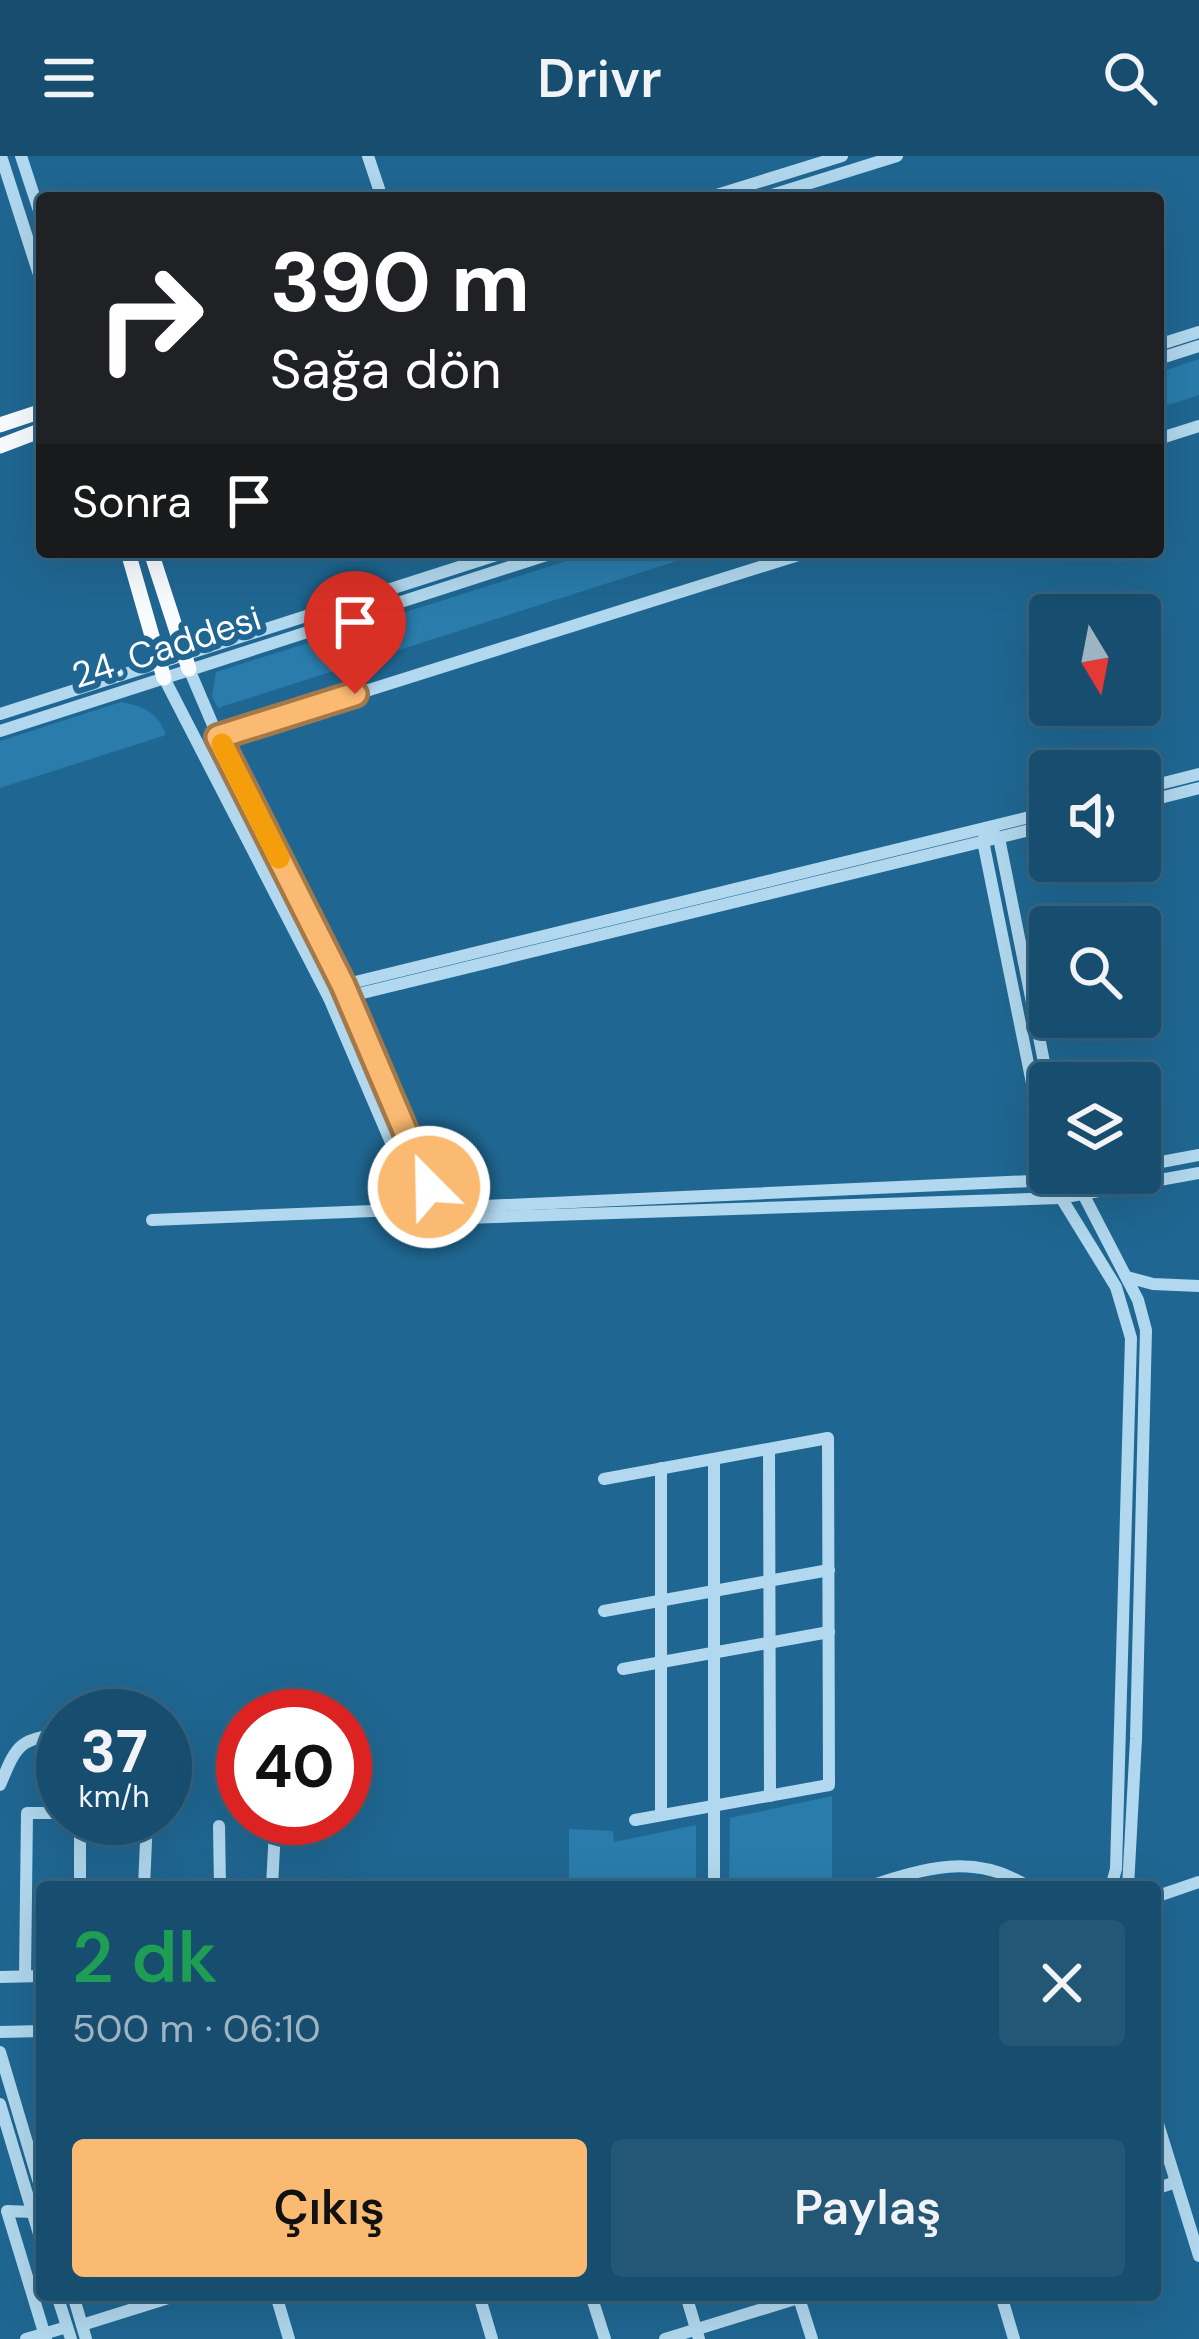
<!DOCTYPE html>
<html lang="tr">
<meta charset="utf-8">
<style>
:root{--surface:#174d6e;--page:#245776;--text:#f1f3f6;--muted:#9eb4c2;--line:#366481;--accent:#fbba72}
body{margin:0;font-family:"DM Sans",sans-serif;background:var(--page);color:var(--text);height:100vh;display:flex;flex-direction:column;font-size:45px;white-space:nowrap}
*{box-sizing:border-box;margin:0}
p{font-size:39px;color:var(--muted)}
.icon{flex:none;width:66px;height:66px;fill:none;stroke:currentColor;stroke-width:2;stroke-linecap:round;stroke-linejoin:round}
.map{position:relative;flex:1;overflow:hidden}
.side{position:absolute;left:36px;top:1725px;width:1125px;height:420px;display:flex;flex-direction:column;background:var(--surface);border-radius:12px;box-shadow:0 12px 48px #0002,0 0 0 3px var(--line)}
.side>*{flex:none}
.hud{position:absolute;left:36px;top:36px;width:1128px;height:366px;border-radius:12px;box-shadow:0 12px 48px #0002,0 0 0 3px var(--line);background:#202124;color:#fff;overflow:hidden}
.needle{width:78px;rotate:170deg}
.buttons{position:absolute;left:1029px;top:438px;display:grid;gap:24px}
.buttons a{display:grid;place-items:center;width:132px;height:132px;border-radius:12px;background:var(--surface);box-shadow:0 12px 48px #0002,0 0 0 3px var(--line);font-size:60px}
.speed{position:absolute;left:36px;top:1533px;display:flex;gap:24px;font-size:60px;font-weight:700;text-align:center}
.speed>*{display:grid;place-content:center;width:156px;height:156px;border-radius:50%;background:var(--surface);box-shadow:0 12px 48px #0002,0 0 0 3px var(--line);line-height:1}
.speed small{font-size:30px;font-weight:400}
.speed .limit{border:18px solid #d22;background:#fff;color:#111}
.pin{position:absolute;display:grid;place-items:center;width:102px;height:102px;color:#fff;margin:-123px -51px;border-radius:50% 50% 50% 0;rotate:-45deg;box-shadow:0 0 12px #0007}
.pin .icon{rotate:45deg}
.me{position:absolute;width:132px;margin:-66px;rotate:337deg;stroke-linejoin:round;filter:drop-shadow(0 0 9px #0008)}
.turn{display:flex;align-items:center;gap:42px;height:252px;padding:0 36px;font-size:54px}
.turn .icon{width:156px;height:156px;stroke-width:2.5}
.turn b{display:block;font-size:84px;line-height:102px}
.then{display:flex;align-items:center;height:114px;padding:0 36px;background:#0003;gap:24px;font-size:45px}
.round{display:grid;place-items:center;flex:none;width:126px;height:126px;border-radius:12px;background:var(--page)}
.headline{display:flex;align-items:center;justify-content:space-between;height:204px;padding:0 36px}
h1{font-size:72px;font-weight:600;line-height:90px;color:#1e9e55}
.cta{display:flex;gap:24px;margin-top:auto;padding:24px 36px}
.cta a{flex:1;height:138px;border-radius:12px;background:var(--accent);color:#111;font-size:48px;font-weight:600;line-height:138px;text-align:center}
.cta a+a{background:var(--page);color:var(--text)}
header{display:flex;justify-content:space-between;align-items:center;height:156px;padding:0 36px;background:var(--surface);font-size:54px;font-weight:600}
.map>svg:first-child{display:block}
</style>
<header><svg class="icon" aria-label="menu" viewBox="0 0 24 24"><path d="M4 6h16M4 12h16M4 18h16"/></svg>Drivr<svg class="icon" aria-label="search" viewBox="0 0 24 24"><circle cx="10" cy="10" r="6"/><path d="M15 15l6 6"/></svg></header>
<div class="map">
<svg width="1199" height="2183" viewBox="0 0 1199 2183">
<rect width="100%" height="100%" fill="#1f6792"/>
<g fill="#297cab">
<polygon points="1199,203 1199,239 1158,252 1158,217"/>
<polygon points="595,396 705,396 218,552 212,541 216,516"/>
<path d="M 121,546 C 144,550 158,557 166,579 L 0,632 L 0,585 Z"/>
<polygon points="832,1640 832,1729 729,1731 730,1662"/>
<polygon points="696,1669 696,1731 569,1731 569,1673 613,1675 614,1686"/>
</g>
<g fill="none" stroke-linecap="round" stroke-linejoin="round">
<g stroke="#b1d8ee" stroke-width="12">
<polyline points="1,0 42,128"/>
<polyline points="21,0 42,64"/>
<polyline points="368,0 382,42"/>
<polyline points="707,42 842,0"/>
<polyline points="762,42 897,0"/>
<polyline points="1158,189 1199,176"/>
<polyline points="1158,203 1199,190"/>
<polyline points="1158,283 1199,270"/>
<polyline points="189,513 218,581 343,829 429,1031 450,1049 463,1051 1052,1024 1098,1017"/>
<polyline points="164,522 329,842 413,1038 422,1053 437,1063 1060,1042 1199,1017"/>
<polyline points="0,558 506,396"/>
<polyline points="0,575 556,396"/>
<polyline points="213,583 808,396"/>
<polyline points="1140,633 1199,618"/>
<polyline points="1140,647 1199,632"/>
<polyline points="993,677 999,682 1050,936"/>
<polyline points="985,679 983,685 1050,1016"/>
<polyline points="329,842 343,829 1050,656"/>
<polyline points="342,842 1050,669"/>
<polyline points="1140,1010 1199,999"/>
<polyline points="1080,1032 1138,1144 1146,1174 1136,1583 1128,1731"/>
<polyline points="1057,1035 1116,1131 1131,1182 1116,1713 1111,1731"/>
<polyline points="152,1064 422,1053"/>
<polyline points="1127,1121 1153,1128 1199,1130"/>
<polyline points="769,1293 770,1640"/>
<polyline points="714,1303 714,1731"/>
<polyline points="661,1312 661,1659"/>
<polyline points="604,1323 828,1282 829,1629 635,1664"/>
<polyline points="604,1455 829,1414"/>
<polyline points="623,1513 829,1476"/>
<path d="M 0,1629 C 17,1589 18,1583 63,1578"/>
<polyline points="80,1662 80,1731"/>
<polyline points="219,1670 220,1731"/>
<polyline points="144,1731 147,1662"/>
<polyline points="272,1731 275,1672"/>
<path d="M 867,1731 C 925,1712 974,1696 1029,1731"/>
<polyline points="1155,1741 1199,1726"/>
<polyline points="25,1820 27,1657 63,1657"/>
<polyline points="0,1821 42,1820"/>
<polyline points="0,1876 42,1875"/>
<polyline points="0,1896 42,2037"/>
<polyline points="0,1948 42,2088"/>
<polyline points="1155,1958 1199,2100"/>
<polyline points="1155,2033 1176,2026"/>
<polyline points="32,2056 7,2055 46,2183"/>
<polyline points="57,2139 71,2183"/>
<polyline points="73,2139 86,2183"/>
<polyline points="276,2139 289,2183"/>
<polyline points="479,2139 492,2183"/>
<polyline points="591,2139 605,2183"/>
<polyline points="686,2139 699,2183"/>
<polyline points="798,2139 812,2183"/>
<polyline points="1001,2139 1014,2183"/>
<polyline points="82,2169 178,2139"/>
<polyline points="26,2183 67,2171"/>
<polyline points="665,2183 808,2139"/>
</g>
<g stroke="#f8fcff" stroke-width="15">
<polyline points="0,269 42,255"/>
<polyline points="0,290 42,274"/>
<polyline points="128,396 164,522"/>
<polyline points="151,396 189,513"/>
</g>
</g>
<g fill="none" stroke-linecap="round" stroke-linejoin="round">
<defs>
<polyline id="route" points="355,538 218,581 343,829 429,1031"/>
</defs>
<use href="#route" stroke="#a3794a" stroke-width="30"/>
<use href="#route" stroke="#fbba72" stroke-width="21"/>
<polyline stroke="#f59e0b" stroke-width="21" points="222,588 279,702"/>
</g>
<g text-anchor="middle" stroke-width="12" stroke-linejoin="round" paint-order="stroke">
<g font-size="36" fill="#fff" stroke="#1f6792">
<text transform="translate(166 490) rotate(-18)" y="13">24. Caddesi</text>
</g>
</g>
</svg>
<div class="buttons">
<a><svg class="needle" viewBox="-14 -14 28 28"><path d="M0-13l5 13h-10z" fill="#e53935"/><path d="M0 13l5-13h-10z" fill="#9eb4c2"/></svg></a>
<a><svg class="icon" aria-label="sound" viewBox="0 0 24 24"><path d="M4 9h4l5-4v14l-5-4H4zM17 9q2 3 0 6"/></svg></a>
<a><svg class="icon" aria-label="search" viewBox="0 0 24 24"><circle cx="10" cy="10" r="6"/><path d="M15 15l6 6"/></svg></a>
<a><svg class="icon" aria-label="layers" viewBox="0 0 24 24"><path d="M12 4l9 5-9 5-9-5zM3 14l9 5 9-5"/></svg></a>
</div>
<div class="speed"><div>37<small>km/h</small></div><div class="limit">40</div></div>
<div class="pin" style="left:355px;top:538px;background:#d93025"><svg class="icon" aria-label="arrive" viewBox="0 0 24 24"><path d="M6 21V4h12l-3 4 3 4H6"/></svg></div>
<svg class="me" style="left:429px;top:1031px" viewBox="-20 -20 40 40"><circle r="17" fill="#fbba72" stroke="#fff" stroke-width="3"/><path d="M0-11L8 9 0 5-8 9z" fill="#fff"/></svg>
<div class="hud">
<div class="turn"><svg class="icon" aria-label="right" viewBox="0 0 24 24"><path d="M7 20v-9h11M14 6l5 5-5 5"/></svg><div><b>390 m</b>Sağa dön</div></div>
<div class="then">Sonra<svg class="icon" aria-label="arrive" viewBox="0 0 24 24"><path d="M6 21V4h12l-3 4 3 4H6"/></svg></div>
</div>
<section class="side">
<div class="headline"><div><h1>2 dk</h1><p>500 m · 06:10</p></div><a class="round"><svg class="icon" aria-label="close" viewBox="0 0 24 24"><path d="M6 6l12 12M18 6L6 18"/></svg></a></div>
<div class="cta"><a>Çıkış</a><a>Paylaş</a></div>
</section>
</div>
